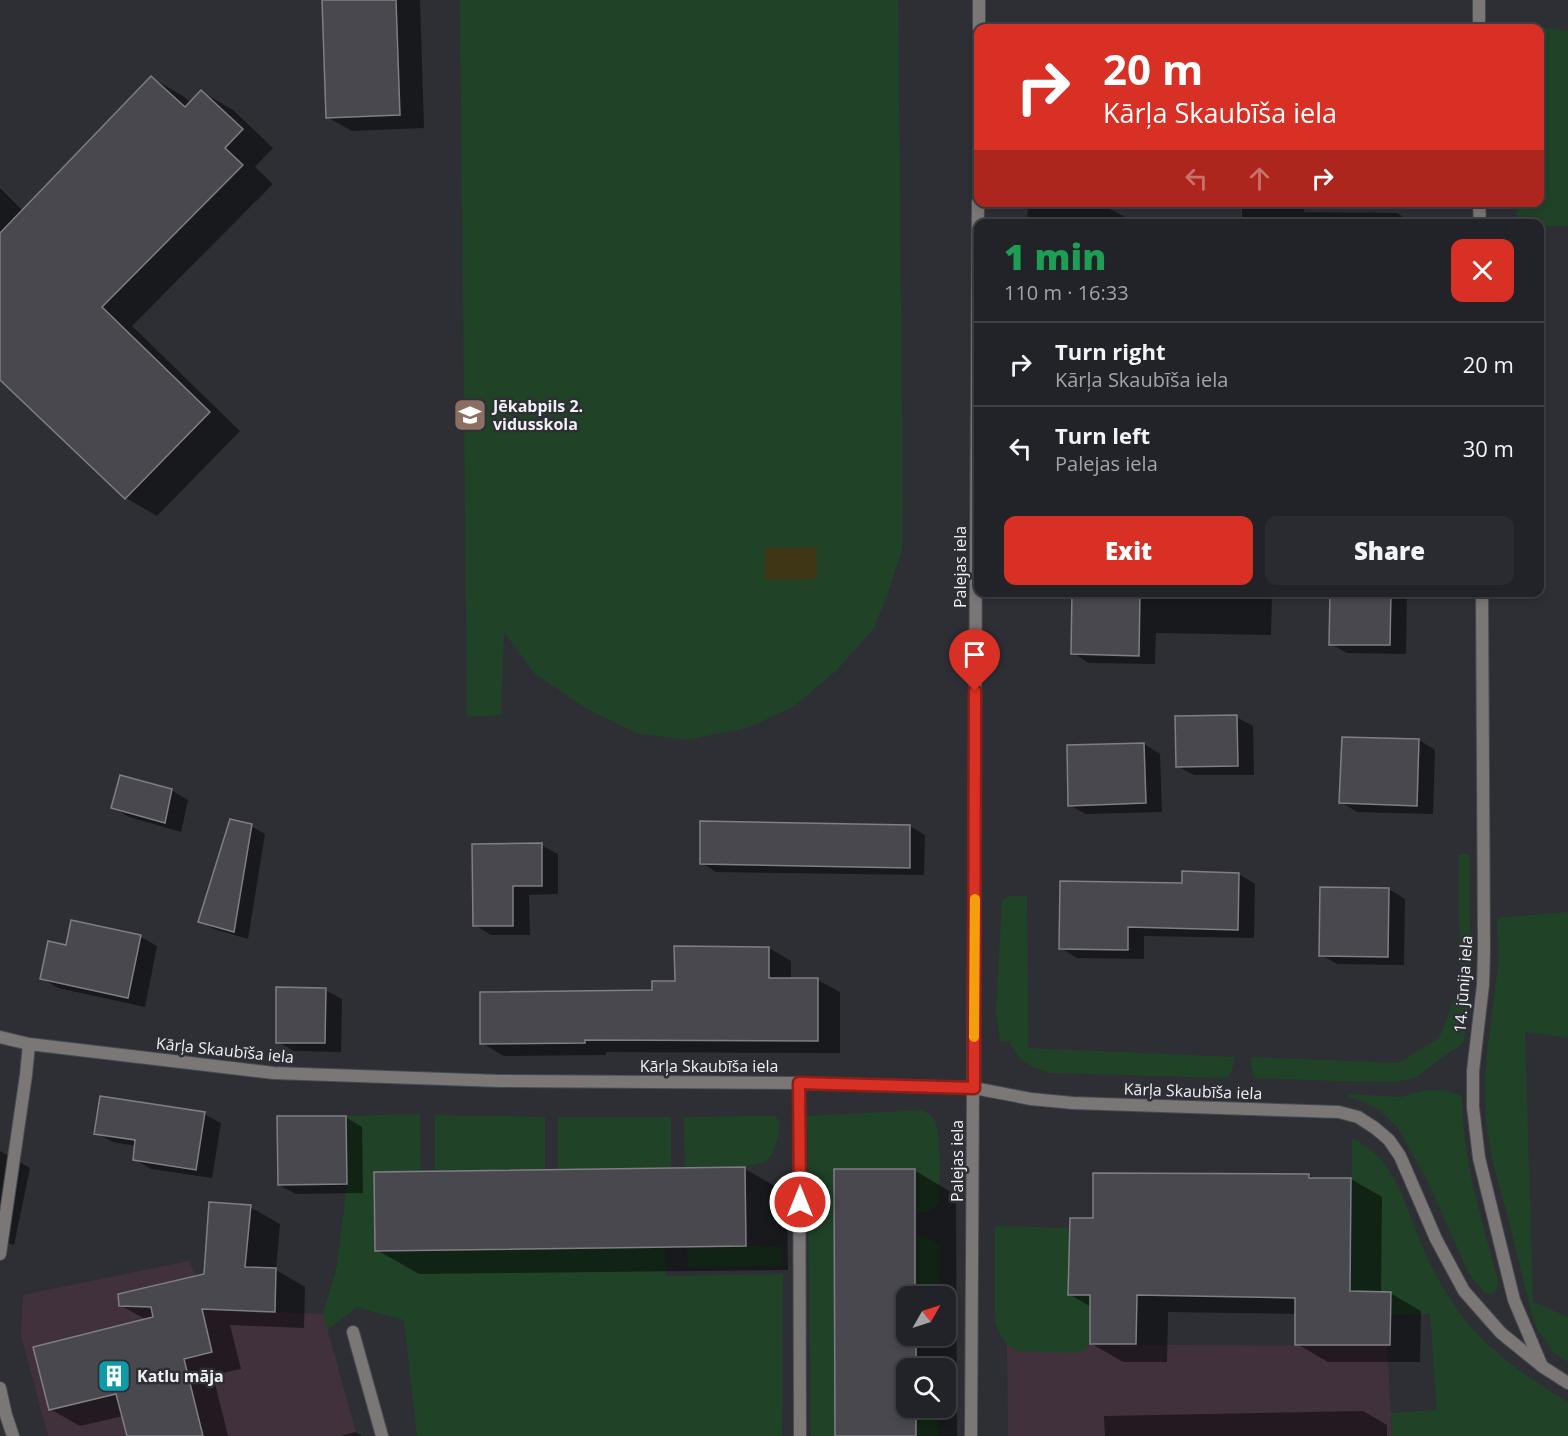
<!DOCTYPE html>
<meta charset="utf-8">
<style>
:root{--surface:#222328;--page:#2a2b30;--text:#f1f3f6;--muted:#a2a4a8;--line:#3f4045;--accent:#d93025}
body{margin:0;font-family:"Open Sans",sans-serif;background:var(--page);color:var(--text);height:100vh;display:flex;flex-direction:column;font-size:22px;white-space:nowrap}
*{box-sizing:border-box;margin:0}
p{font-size:20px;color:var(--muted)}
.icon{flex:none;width:33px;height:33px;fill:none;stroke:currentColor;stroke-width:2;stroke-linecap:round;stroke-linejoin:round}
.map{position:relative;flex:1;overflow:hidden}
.drawer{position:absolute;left:974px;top:219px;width:570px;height:378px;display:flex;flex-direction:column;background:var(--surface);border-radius:12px;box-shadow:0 3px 9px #0003,0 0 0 2px var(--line)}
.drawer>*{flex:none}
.hud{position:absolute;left:974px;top:24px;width:570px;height:183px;border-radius:12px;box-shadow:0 3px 9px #0003,0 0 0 2px var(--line);background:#d93025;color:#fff;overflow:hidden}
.needle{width:39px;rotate:51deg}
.controls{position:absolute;left:896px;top:1286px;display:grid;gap:12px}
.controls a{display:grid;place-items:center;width:60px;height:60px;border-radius:12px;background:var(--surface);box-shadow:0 3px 9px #0003,0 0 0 2px var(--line);font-size:30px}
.pin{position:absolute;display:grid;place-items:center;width:51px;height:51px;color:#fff;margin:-62px -26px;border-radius:50% 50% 50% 0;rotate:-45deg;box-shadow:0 0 6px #0007}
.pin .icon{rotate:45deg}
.me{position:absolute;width:66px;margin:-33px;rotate:0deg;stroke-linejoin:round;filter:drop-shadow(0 0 4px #0008)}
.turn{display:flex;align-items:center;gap:21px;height:126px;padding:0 30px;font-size:27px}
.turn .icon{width:78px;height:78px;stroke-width:2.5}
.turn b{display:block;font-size:42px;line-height:51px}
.lanes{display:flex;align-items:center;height:57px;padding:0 30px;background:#0003;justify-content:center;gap:30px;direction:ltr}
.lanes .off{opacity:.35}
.round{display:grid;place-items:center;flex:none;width:63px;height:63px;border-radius:12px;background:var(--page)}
.headline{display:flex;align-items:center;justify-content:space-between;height:102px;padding:0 30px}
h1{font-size:36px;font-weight:800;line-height:45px;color:#1e9e55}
.action{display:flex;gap:12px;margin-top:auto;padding:12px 30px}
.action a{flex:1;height:69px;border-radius:12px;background:var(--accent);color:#fff;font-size:24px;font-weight:800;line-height:69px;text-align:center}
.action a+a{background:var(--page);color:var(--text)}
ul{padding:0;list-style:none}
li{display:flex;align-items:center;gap:18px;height:84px;padding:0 30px;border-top:2px solid var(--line)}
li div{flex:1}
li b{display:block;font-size:22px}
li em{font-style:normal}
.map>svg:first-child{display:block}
</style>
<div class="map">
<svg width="1568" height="1436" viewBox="0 0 1568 1436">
<rect width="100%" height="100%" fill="#2e2f35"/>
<g fill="#41313d">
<polygon points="189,1261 212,1309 323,1314 357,1436 48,1436 21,1335 23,1295"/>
<polygon points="1007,1344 1387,1346 1392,1436 1008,1436"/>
</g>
<g fill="#204227">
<polygon points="460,0 898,0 903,508 902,550 887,596 873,629 837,670 793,707 747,728 686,740 636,733 587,709 535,674 504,632 501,715 467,717"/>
<polygon points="1526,25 1568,31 1568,226 1539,226 1539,224 1516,223 1517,203 1539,202 1539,28 1526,28"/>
<polygon points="1469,854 1471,989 1464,1042 1458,1047 1450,1052 1415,1078 1395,1082 1338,1081 1254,1078 1250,1057 1398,1063 1439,1038 1460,984 1458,855"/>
<path d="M 1011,896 L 1027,896 L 1028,1048 L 1235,1057 L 1232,1071 L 1227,1078 L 1051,1073 C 1030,1067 1020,1062 1009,1042 L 1000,1041 L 996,1013 L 1002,899 Z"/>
<polygon points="1568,912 1568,1038 1525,1032 1533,1302 1568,1317 1568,1362 1554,1353 1537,1329 1531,1312 1509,1221 1492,1159 1486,1122 1485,1082 1487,1052 1499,959 1497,918"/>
<path d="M 1425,1090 L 1444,1090 L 1462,1096 C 1462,1160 1482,1220 1498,1280 L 1497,1290 L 1492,1294 L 1484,1292 L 1469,1274 L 1427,1180 L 1398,1128 L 1378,1109 L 1361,1101 L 1348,1097 L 1348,1094 L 1401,1097 Z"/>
<path d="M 922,1110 C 927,1113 931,1115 934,1119 C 942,1133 939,1186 939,1205 L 927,1212 L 915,1212 L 834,1170 L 835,1436 L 811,1436 L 807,1116 Z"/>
<polygon points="420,1114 421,1171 375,1172 376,1251 665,1247 666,1276 783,1274 782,1436 417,1436 404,1320 357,1307 327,1330 323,1314 337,1266 347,1184 346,1116"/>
<polygon points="435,1115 545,1117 545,1169 435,1171"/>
<path d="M 773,1116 L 776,1117 L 780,1123 C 778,1135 777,1150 768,1159 C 756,1171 703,1168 685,1168 L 684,1117 Z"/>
<polygon points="558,1117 671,1117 671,1169 558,1170"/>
<path d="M 1352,1138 C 1394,1158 1403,1199 1419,1238 C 1427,1260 1438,1280 1451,1300 C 1480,1346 1522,1374 1568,1402 L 1568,1436 L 1392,1436 L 1391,1413 L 1437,1410 L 1430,1314 L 1390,1315 L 1390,1292 L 1350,1291 Z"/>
<path d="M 995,1226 L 1070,1228 L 1068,1294 L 1090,1295 L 1090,1344 L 1083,1351 L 1075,1353 L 1017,1351 C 1004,1344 997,1333 995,1319 Z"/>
<polygon points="915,1236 926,1236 940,1246 939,1296 915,1296"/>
<polygon points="746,1246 782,1247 782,1266 688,1267 687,1247"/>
<polygon points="916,1407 938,1407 939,1436 916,1436"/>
</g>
<polygon fill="#3f3616" points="817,547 817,579 765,580 765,548"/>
<g fill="#0007" fill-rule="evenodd">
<polygon points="323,0 420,0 424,128 352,131 327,117"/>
<polygon points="1133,26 1200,27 1202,28 1133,28"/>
<polygon points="152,78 183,96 191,103 202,92 233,110 273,148 255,167 273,184 132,326 240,431 157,516 126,498 0,378 0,188 23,211"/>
<polygon points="1242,202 1305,202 1304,212 1397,213 1414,224 1242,224"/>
<polygon points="1028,206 1108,208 1125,217 1124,224 1027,224"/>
<polygon points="1073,592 1272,592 1271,635 1156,633 1155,664 1089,663 1073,653"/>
<polygon points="1331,592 1407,592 1406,654 1347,653 1331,644"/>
<polygon points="1236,717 1253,726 1254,775 1194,775 1177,766"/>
<polygon points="1419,740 1435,750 1433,814 1357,812 1341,802"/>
<polygon points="1144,744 1160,754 1162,812 1086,814 1069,805"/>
<polygon points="171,790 188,800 181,832 129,817 113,807"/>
<polygon points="702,823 910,826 925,835 924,875 716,872 702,863"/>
<polygon points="251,826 265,834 248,939 214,929 200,921"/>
<polygon points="541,845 558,854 558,894 529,895 530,935 491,935 475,925"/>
<polygon points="1184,873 1239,874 1255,884 1254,938 1144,936 1144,959 1077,958 1061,948 1183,884"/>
<polygon points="1389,889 1405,899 1404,965 1337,964 1321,955"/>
<polygon points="72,922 141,937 157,946 145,1007 58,988 42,978 67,947"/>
<polygon points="769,948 791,961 791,980 818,980 840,992 840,1053 606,1052 606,1055 504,1056 482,1043 653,992"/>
<polygon points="325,990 342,999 341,1052 294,1051 278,1042"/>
<polygon points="204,1114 221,1123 212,1178 151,1169 134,1159 136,1146 113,1142 96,1133"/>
<polygon points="345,1117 362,1127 363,1193 296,1194 279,1185"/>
<polygon points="0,1151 30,1168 14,1245 0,1241"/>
<polygon points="745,1169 787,1193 788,1270 419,1274 377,1250"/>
<path d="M 914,1170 L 956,1195 L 957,1436 L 836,1436 ZM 906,1296 L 945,1296 L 945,1335 L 906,1335 ZM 906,1368 L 945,1368 L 945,1407 L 906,1407 Z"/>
<polygon points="1309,1175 1316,1179 1351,1179 1382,1197 1381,1293 1390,1293 1421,1311 1420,1362 1328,1362 1297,1344 1297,1314 1168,1312 1167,1362 1123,1362 1092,1344 1091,1307 1069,1294 1094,1219"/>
<polygon points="250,1207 280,1224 276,1270 305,1287 304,1328 230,1325 241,1369 213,1375 228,1436 128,1436 123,1416 80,1426 50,1409 147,1320 120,1305 206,1275"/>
<polygon points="1363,1411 1387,1425 1387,1436 1105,1436 1104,1416"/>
<polygon points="355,1432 362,1436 341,1436"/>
</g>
<g fill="#4a484f" stroke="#807e85" stroke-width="1.5">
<polygon points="322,0 396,0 400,115 326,118"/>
<polygon points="151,76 185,107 201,90 243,129 225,148 243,165 102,307 210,412 125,499 0,380 0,233"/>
<polygon points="1072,592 1140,592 1139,656 1071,654"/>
<polygon points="1330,592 1391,592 1390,645 1329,645"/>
<polygon points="1237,715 1238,766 1176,767 1175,716"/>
<polygon points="1342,737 1419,739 1417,806 1339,803"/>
<polygon points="1144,743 1146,803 1068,806 1067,745"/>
<polygon points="120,775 172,789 165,823 111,808"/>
<polygon points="230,819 252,824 234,932 198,922"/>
<polygon points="700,821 910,825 910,868 700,864"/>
<polygon points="542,843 542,886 513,886 513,926 473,926 472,844"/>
<polygon points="1182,871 1239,873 1238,930 1128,927 1128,950 1059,949 1060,881 1182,883"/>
<polygon points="1320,887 1389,888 1388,957 1319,956"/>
<polygon points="71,920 141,935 128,998 40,979 48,941 66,945"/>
<polygon points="674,946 769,947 769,978 818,978 818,1041 585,1040 585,1043 480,1044 480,992 652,990 652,981 675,981"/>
<polygon points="276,987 326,988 325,1043 276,1043"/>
<polygon points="100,1096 205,1112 196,1170 133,1160 135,1140 94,1134"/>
<polygon points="277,1116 346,1116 347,1184 278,1185"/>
<polygon points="745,1167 746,1246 375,1251 374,1172"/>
<polygon points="834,1169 915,1169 915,1296 906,1296 906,1335 916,1335 916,1368 906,1368 906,1407 916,1407 916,1436 835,1436"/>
<polygon points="1093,1173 1309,1174 1309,1178 1351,1178 1350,1291 1391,1292 1390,1345 1295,1345 1295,1298 1137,1295 1136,1344 1090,1344 1090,1295 1068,1295 1070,1218 1093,1218"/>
<polygon points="209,1202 251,1205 245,1267 276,1268 275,1312 202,1309 212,1352 184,1359 203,1436 127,1436 116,1394 49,1410 33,1347 153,1317 151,1307 119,1306 118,1294 204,1274"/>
</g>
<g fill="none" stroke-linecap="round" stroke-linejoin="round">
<defs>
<g id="minor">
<polyline points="1479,28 1479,0"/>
<polyline points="1479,202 1480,224"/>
<polyline points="1482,592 1484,950 1483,985 1473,1071 1473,1107 1479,1158 1514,1300 1541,1364"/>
<polyline points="0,1037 29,1044 274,1073 500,1081 799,1083 974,1088 1031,1099 1073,1103 1339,1112 1358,1117 1375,1128 1389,1140 1400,1156 1436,1239 1464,1291 1501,1333 1543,1367 1568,1383"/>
<polyline points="799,1083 800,1436"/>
<polyline points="0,1254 26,1075 29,1044"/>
<polyline points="353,1332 382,1436"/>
<polyline points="0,1388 6,1415 13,1436"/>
</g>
<g id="tertiary">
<polyline points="979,28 979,0"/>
<polyline points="971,1436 978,202"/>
</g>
</defs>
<use href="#minor" stroke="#494a50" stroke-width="14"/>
<use href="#tertiary" stroke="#494a50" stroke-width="14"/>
<use href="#minor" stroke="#7b7777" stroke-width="12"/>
<use href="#tertiary" stroke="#7b7777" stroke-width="12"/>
</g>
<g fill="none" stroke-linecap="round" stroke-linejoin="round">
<defs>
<polyline id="route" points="800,1202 799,1083 974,1088 975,691"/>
</defs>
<use href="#route" stroke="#8d1f18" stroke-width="15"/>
<use href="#route" stroke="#d93025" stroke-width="10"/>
<polyline stroke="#f59e0b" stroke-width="10" points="974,1037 975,899"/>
</g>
<defs>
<symbol id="school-square" viewBox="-11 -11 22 22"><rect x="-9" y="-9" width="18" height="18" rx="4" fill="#8d6e63" stroke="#2e2f35"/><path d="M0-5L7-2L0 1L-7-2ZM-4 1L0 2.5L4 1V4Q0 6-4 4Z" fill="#fff"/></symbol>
<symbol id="building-square" viewBox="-11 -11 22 22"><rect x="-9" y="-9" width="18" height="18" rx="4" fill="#0f9aa8" stroke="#2e2f35"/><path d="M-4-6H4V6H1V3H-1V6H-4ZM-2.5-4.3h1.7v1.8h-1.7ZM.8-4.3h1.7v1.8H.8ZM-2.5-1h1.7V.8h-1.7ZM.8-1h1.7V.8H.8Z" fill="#fff"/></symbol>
</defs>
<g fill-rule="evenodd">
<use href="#school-square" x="451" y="396" width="38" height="38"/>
<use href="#building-square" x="95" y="1357" width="38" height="38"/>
</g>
<g text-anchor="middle" stroke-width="5" stroke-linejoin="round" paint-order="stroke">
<g font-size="16" font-weight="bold" fill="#eff0f4" stroke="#2e2f35" text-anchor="start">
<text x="493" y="412">Jēkabpils 2.<tspan x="493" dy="18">vidusskola</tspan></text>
<text x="137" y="1382">Katlu māja</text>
</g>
<g font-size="16" fill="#eff0f4" stroke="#2e2f35">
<text transform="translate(960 567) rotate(-90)" y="6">Palejas iela</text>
<text transform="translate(1463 984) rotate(-86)" y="6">14. jūnija iela</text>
<text transform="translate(225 1050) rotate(6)" y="6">Kārļa Skaubīša iela</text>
<text x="709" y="1072">Kārļa Skaubīša iela</text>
<text transform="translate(1193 1091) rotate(2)" y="6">Kārļa Skaubīša iela</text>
<text transform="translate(957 1161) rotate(-90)" y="6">Palejas iela</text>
</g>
</g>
</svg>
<div class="controls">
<a><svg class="needle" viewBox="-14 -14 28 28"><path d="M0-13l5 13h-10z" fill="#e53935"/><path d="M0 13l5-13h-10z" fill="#a2a4a8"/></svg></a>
<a><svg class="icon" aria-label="search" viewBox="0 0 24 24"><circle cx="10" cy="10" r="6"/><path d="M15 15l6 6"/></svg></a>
</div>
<div class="pin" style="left:975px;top:691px;background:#d93025"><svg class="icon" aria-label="arrive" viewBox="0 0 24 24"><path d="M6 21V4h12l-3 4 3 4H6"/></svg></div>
<svg class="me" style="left:800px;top:1202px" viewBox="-20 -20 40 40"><circle r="17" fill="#d93025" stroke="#fff" stroke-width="3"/><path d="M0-11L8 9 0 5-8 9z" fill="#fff"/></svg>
<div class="hud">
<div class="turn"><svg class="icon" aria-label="right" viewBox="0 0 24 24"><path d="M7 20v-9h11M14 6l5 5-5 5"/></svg><div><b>20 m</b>Kārļa Skaubīša iela</div></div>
<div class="lanes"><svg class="icon off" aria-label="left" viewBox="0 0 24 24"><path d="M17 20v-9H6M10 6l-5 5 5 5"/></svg><svg class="icon off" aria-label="ahead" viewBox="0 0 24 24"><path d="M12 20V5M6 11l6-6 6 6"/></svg><svg class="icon" aria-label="right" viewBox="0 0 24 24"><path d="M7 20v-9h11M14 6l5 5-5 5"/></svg></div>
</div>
<section class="drawer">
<div class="headline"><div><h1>1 min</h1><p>110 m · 16:33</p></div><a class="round" style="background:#d93025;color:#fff"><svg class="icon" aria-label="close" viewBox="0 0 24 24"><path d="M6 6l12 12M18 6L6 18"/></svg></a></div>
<ul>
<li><svg class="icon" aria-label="right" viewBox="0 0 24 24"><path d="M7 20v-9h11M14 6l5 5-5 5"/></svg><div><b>Turn right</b><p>Kārļa Skaubīša iela</p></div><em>20 m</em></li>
<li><svg class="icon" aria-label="left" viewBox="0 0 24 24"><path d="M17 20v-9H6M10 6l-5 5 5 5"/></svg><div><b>Turn left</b><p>Palejas iela</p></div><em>30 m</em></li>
</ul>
<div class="action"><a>Exit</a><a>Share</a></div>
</section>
</div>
